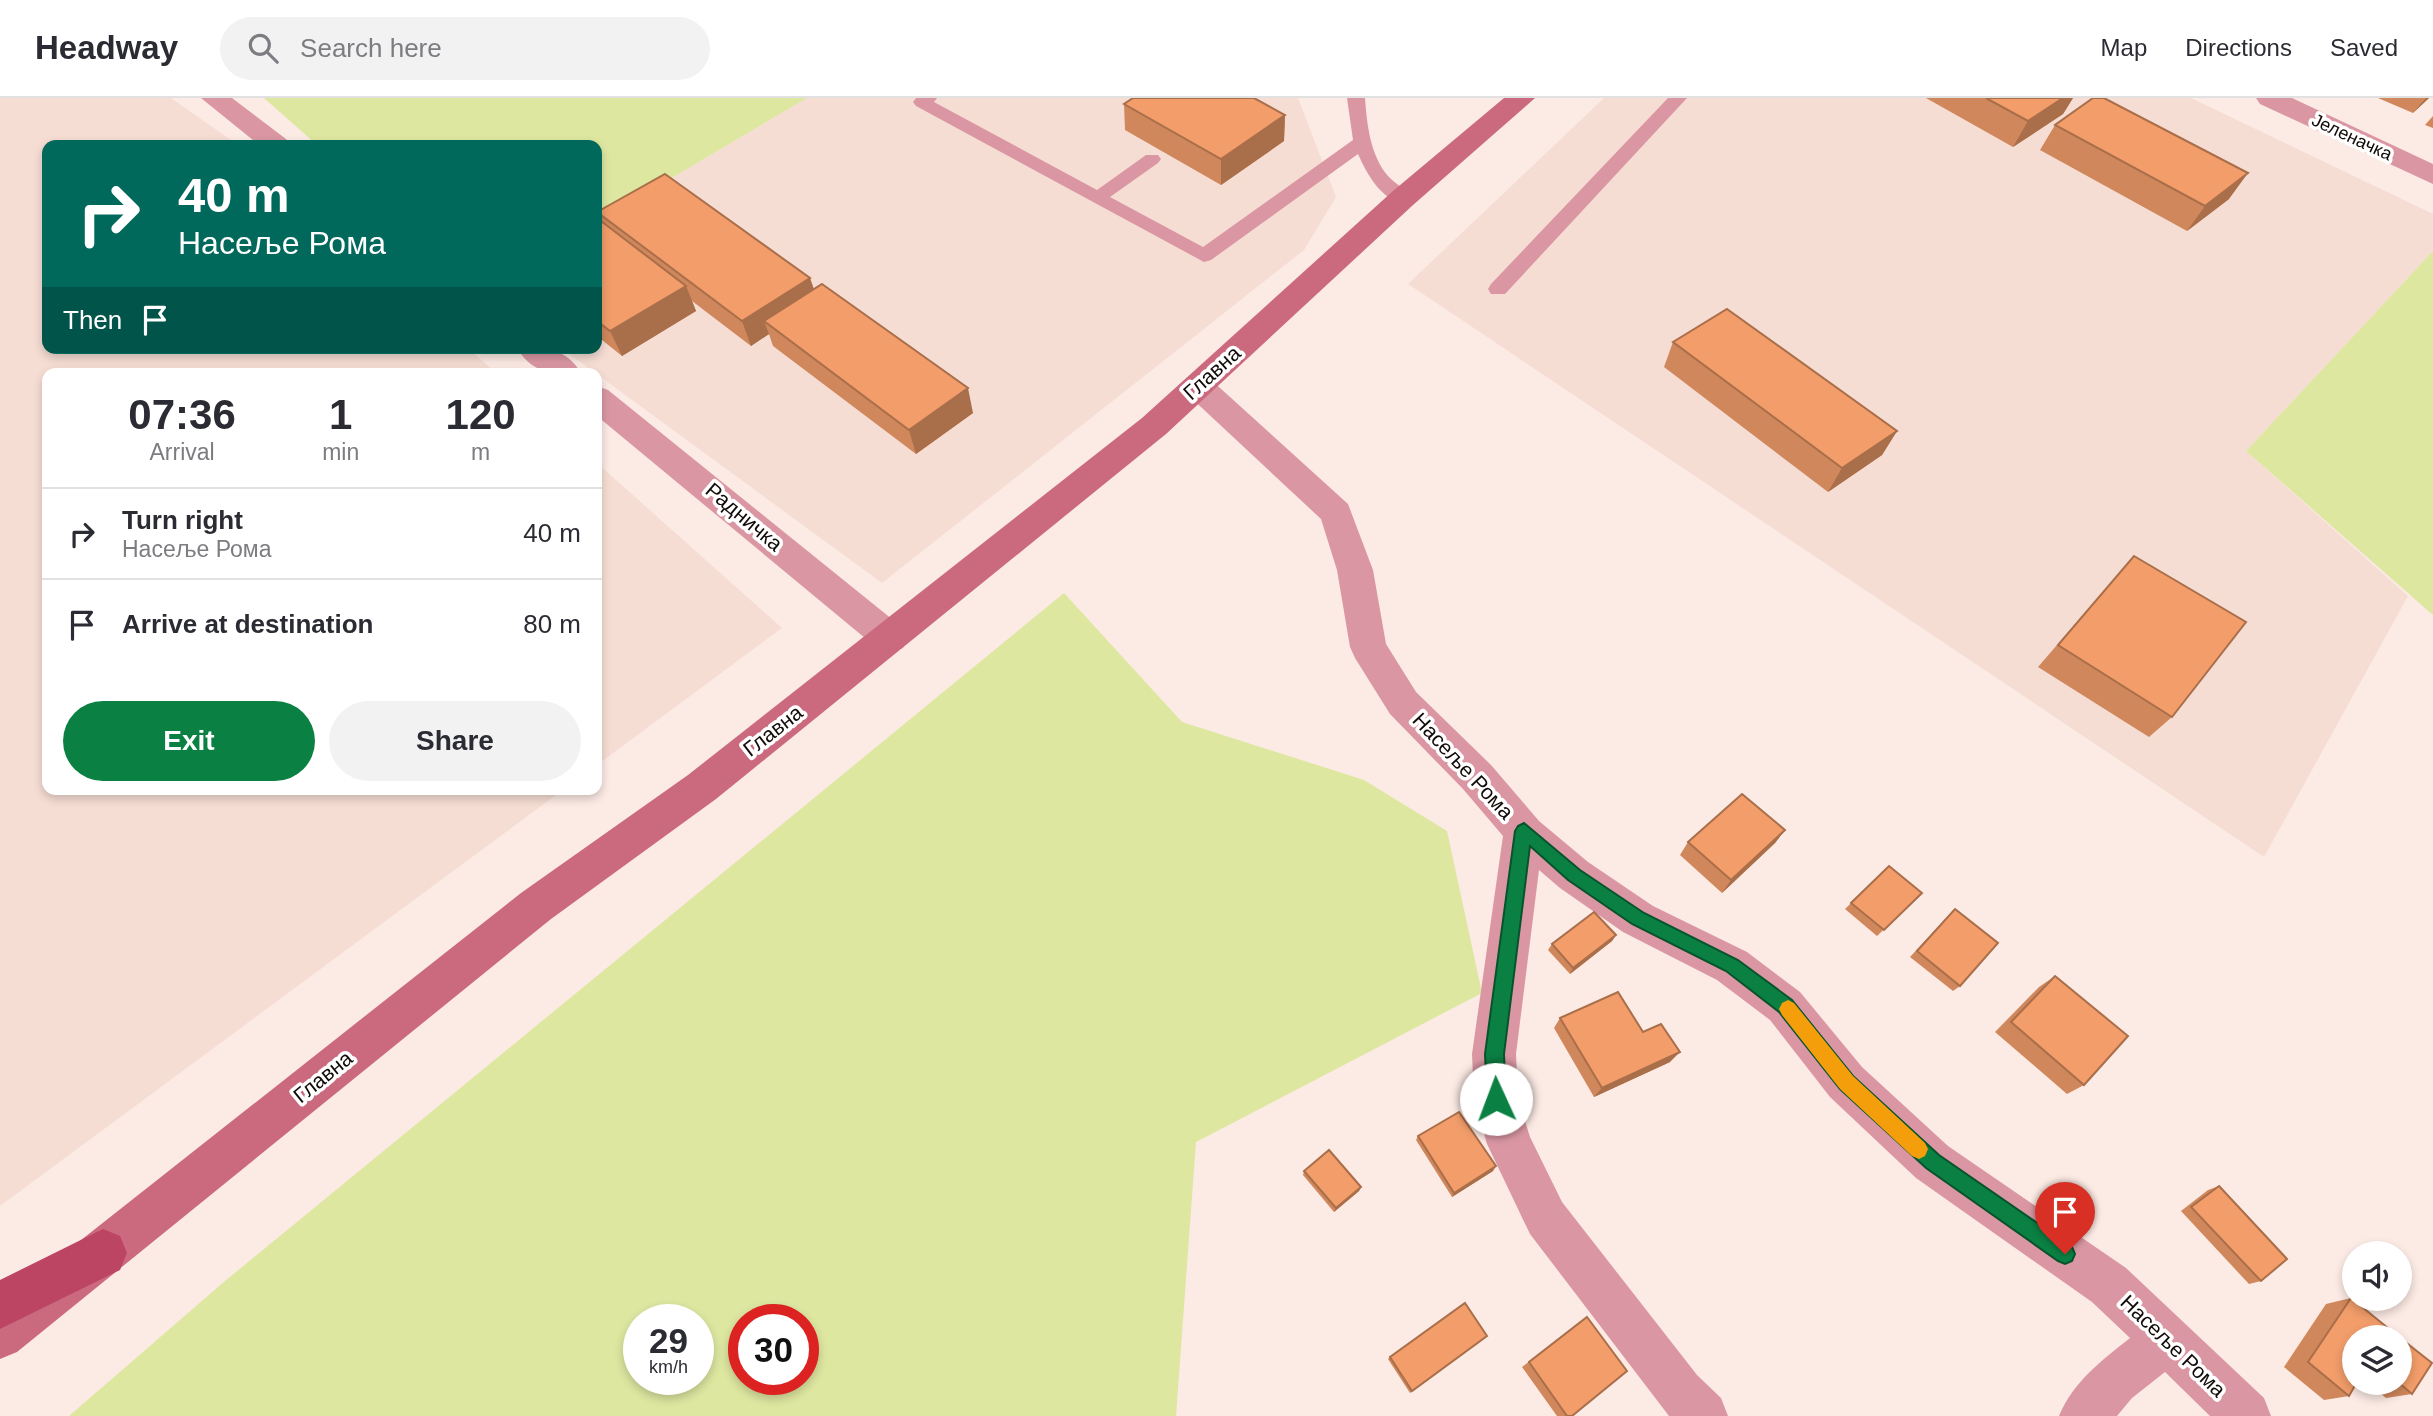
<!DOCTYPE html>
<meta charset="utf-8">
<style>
:root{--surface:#fff;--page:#f2f2f3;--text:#2b2b33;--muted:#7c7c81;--line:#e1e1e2;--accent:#0b8043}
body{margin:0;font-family:Arial,sans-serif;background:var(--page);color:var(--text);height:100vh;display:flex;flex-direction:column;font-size:26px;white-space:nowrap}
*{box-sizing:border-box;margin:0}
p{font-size:23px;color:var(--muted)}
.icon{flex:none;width:38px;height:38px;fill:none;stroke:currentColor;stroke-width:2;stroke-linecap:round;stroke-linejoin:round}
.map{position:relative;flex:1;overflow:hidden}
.details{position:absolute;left:42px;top:270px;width:560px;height:427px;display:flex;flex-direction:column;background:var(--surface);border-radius:14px;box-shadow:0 4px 10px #0003}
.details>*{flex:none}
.guide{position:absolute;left:42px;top:42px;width:560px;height:214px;border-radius:14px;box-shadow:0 4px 10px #0003;background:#00695c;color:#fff;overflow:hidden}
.fabs{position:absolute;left:2342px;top:1143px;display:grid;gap:14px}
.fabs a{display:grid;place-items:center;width:70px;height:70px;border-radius:50%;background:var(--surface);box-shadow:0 4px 10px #0003;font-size:35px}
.speed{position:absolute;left:623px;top:1206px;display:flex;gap:14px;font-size:35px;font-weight:700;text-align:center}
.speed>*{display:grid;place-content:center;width:91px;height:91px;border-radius:50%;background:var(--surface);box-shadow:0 4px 10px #0003;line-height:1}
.speed small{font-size:18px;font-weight:400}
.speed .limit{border:10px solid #d22;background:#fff;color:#111}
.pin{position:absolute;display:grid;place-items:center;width:60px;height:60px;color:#fff;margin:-72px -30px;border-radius:50% 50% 50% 0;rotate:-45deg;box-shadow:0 0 7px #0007}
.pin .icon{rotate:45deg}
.me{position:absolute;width:77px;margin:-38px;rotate:358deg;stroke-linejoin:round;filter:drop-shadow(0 0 5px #0008)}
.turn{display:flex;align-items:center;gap:24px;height:147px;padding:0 21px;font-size:32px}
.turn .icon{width:91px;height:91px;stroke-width:2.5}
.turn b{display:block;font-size:49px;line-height:60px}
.then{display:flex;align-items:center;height:66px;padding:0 21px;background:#0003;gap:14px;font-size:26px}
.eta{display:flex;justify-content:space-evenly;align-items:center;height:119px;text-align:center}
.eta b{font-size:42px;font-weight:600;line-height:49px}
.cta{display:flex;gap:14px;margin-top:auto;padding:14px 21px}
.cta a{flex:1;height:80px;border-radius:42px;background:var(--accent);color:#fff;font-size:28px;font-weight:600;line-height:80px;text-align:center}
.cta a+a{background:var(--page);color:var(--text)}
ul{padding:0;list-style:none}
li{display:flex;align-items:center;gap:21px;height:91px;padding:0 21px;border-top:2px solid var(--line)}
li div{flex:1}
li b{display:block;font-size:26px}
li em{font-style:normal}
header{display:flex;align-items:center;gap:42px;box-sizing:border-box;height:98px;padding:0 35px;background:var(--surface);border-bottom:2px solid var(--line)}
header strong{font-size:33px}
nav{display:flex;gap:38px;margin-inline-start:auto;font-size:24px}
.search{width:490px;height:63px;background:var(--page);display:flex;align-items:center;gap:18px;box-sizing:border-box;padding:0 24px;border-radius:38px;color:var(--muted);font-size:26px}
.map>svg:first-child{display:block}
</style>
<header>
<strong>Headway</strong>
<div class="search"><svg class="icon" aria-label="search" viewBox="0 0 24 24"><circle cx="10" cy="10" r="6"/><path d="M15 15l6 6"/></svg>Search here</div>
<nav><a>Map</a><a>Directions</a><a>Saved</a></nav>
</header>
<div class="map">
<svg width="2433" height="1318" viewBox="0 0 2433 1318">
<rect width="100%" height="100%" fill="#fceae4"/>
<g fill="#f6ddd4">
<polygon points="0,0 171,0 238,47 47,47 47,250 468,250 496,275 47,275 47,691 564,691 0,1108"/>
<polygon points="807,0 1298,0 1336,99 1304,152 882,485 561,250 597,250 597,124"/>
<polygon points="1604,0 2191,0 2433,116 2433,153 2246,353 2408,498 2264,759 1408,186"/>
<polygon points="597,365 782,530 597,667"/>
</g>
<g fill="#dde7a0" fill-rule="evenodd">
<polygon points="264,0 807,0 597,124 597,47 317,47"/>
<polygon points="2433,153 2433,517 2246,353"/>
<path d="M 1064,495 L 1182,624 L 1364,682 L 1447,733 L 1482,895 L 1196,1044 L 1176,1318 L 69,1318 L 225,1183 ZM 639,1222 L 698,1222 L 698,1281 L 639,1281 ZM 744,1222 L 803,1222 L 803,1281 L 744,1281 Z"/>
</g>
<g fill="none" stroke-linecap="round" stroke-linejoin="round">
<g fill="#da97a3" fill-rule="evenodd">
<path d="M 916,0 L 937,0 L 934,4 L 1097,92 L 1146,57 L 1158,57 L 1161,61 L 1158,65 L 1110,99 L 1203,149 L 1353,42 L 1347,0 L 1365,0 C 1367,26 1370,57 1388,78 C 1395,86 1406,91 1412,100 L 1403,106 C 1380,100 1367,76 1358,56 L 1211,162 L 1204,164 L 916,8 L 913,4 Z"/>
<polygon points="1668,0 1687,0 1505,196 1491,196 1488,191 1491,186"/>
</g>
<g fill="#da97a3" fill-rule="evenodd">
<polygon points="201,0 232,0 286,41 290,47 259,47"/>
<polygon points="2256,0 2292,0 2433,66 2433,86 2260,6"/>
<path d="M 517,250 C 544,250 566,249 581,275 C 553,275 533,277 517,250 Z"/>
<path d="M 1198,277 L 1209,280 L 1348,406 L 1373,472 L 1386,546 L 1416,594 L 1491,667 L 1539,723 L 1588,764 L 1653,808 L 1747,854 L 1800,894 L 1862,969 L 1948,1048 L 2126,1170 L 2264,1300 L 2271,1318 L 2210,1318 L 2165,1274 L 2132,1300 L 2117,1318 L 2059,1318 C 2073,1284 2102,1262 2130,1240 L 2092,1204 L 1916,1080 L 1830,999 L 1770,922 L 1717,882 L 1623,834 L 1560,790 L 1539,772 L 1516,956 L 1518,1001 L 1530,1039 L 1562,1104 L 1697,1277 L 1721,1300 L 1728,1318 L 1669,1318 L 1530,1136 L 1487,1046 L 1474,1001 L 1472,956 L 1503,738 L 1463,691 L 1390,616 L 1355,560 L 1350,549 L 1337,472 L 1321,421 L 1187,296 L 1182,288 L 1187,280 Z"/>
<polygon points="597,288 608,292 903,530 908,540 903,550 890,555 877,550 597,318"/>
</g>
<polygon fill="#cb6a7e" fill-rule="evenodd" points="1504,0 1535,0 1413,107 1166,336 716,701 551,821 17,1254 0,1261 0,1206 521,795 688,677 1142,320 1393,93"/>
<polygon fill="#bd4564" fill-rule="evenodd" points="103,1131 120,1138 127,1155 120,1172 0,1231 0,1182"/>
</g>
<g fill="#d0875b">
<polygon points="1926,0 2073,0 2063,16 2013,49"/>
<polygon points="2378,0 2429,0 2413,15"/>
<polygon points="1124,6 1285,17 1284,43 1221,87 1125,32"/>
<polygon points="2433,18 2433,30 2425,27"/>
<polygon points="2055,27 2229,101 2187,133 2040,52"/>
<polygon points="597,114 810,180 814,191 973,315 916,356 773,248 769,236 751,248 692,203 696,213 622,258 597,238 597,120 602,124"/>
<polygon points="1673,244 1897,333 1882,357 1828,394 1664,269"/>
<polygon points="2134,458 2172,619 2149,639 2038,569"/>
<polygon points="1785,732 1775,745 1722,795 1680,757 1688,744"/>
<polygon points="1889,768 1922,795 1877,838 1845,811"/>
<polygon points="1955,811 1960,888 1953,893 1910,859"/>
<polygon points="1616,837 1612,843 1570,876 1548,852 1552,846"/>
<polygon points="2055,878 2084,987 2067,996 1995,934 2039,889"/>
<polygon points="1560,920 1643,934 1670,964 1594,999 1554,930"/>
<polygon points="1418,1038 1493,1073 1452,1099 1416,1042"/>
<polygon points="1304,1073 1361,1089 1359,1093 1334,1114 1303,1077"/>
<polygon points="2219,1088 2261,1183 2249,1186 2181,1113 2208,1092"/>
<polygon points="2351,1200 2354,1239 2349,1298 2324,1302 2284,1269 2326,1206"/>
<polygon points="1587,1219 1572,1318 1557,1318 1522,1269"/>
<polygon points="1487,1238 1410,1295 1388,1261 1390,1259"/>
<polygon points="2367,1284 2399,1284 2412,1296 2386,1300"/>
</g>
<g fill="#a96e4a">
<polygon points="2063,0 2073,0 2063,16 2013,49 2028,23"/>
<polygon points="2426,0 2429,0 2413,15"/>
<polygon points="1285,17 1284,43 1221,87 1221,61"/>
<polygon points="2248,75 2229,101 2187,133 2205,108"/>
<polygon points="810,180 818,205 764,223 769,236 751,248 742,223"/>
<polygon points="686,188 696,213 622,258 610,233"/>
<polygon points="968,290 973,315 916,356 909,332"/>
<polygon points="1897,333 1882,357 1828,394 1842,370"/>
<polygon points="1785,732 1775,745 1722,795 1731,782"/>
<polygon points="1616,837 1612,843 1570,876 1573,870"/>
<polygon points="1680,954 1670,964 1594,999 1602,990"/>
<polygon points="1496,1068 1493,1073 1452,1099 1454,1095"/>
<polygon points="1361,1089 1359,1093 1334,1114 1336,1110"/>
</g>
<g fill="#f29d6a" stroke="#a96e4a" stroke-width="2">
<polygon points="1133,0 1254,0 1285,17 1221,61 1124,6"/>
<polygon points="1986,0 2063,0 2028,23"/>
<polygon points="2093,0 2104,0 2248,75 2205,108 2055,27"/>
<polygon points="665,76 810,180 742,223 597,114"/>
<polygon points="597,120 686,188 610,233 597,223"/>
<polygon points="822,186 968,290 909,332 764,223"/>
<polygon points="1727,211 1897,333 1842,370 1673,244"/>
<polygon points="2134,458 2246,524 2172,619 2058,547"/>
<polygon points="1742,696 1785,732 1731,782 1688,744"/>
<polygon points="1889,768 1922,795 1884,832 1851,805"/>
<polygon points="1955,811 1998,845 1960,888 1917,853"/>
<polygon points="1594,814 1616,837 1573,870 1552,846"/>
<polygon points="2055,878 2128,938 2084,987 2011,924"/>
<polygon points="1618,894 1643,934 1661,926 1680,954 1602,990 1560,920"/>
<polygon points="1459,1014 1496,1068 1454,1095 1418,1038"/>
<polygon points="1329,1052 1361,1089 1336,1110 1304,1073"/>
<polygon points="2219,1088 2287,1161 2261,1183 2191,1109"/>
<polygon points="2351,1200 2399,1239 2354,1239 2354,1284 2357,1284 2349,1298 2308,1264"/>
<polygon points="1465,1205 1487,1238 1412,1293 1390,1259"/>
<polygon points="1587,1219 1627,1273 1572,1318 1567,1318 1529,1264"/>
<polygon points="2399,1239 2432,1265 2412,1296 2398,1284 2399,1284"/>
</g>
<polygon fill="#0b8043" stroke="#07532c" stroke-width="2" points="1524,725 1580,772 1644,815 1738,862 1792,902 1853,978 1939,1057 2072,1149 2075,1156 2072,1163 2065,1166 2058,1163 1926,1070 1840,991 1779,914 1726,873 1632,826 1568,782 1530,748 1504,956 1506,1001 1503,1008 1496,1010 1490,1008 1487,1001 1485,956 1515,733 1518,728"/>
<polygon fill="#f59e0b" points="1788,902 1794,905 1853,978 1925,1045 1928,1051 1925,1058 1919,1061 1912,1058 1840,991 1782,917 1779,911 1782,905"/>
<g text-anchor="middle" stroke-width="7" stroke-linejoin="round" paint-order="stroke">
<g font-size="18" fill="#100b09" stroke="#fff">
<text transform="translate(2352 39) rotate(25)" y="6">Јеленачка</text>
</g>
<g font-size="21" fill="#100b09" stroke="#fff">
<text transform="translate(1212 275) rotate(-42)" y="7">Главна</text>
<text transform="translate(744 419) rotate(40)" y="7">Радничка</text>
<text transform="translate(773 633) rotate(-38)" y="7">Главна</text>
<text transform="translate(1463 668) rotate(47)" y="7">Насеље Рома</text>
<text transform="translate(323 979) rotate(-39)" y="7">Главна</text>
<text transform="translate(2173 1248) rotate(44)" y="7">Насеље Рома</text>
</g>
</g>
</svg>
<div class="fabs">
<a><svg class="icon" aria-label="sound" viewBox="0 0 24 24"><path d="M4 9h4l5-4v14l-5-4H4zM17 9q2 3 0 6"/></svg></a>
<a><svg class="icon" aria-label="layers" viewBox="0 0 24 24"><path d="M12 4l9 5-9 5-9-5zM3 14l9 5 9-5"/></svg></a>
</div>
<div class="speed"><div>29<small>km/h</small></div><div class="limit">30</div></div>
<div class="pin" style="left:2065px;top:1156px;background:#d93025"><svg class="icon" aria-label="arrive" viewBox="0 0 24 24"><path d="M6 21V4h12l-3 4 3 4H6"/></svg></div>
<svg class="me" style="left:1496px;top:1001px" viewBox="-20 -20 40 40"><circle r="19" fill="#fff"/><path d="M0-13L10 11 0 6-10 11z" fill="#0b8043"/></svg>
<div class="guide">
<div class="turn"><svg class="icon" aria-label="right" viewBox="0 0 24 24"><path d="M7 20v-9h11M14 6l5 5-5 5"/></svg><div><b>40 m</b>Насеље Рома</div></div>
<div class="then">Then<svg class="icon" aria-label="arrive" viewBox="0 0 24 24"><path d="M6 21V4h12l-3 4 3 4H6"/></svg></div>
</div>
<section class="details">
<div class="eta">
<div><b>07:36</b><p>Arrival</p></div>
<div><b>1</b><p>min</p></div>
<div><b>120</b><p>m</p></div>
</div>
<ul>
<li><svg class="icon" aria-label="right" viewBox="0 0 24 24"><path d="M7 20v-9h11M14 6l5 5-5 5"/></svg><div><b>Turn right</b><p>Насеље Рома</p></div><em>40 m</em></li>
<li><svg class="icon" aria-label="arrive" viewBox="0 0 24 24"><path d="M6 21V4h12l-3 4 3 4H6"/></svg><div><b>Arrive at destination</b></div><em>80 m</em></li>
</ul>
<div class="cta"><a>Exit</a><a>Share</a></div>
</section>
</div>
